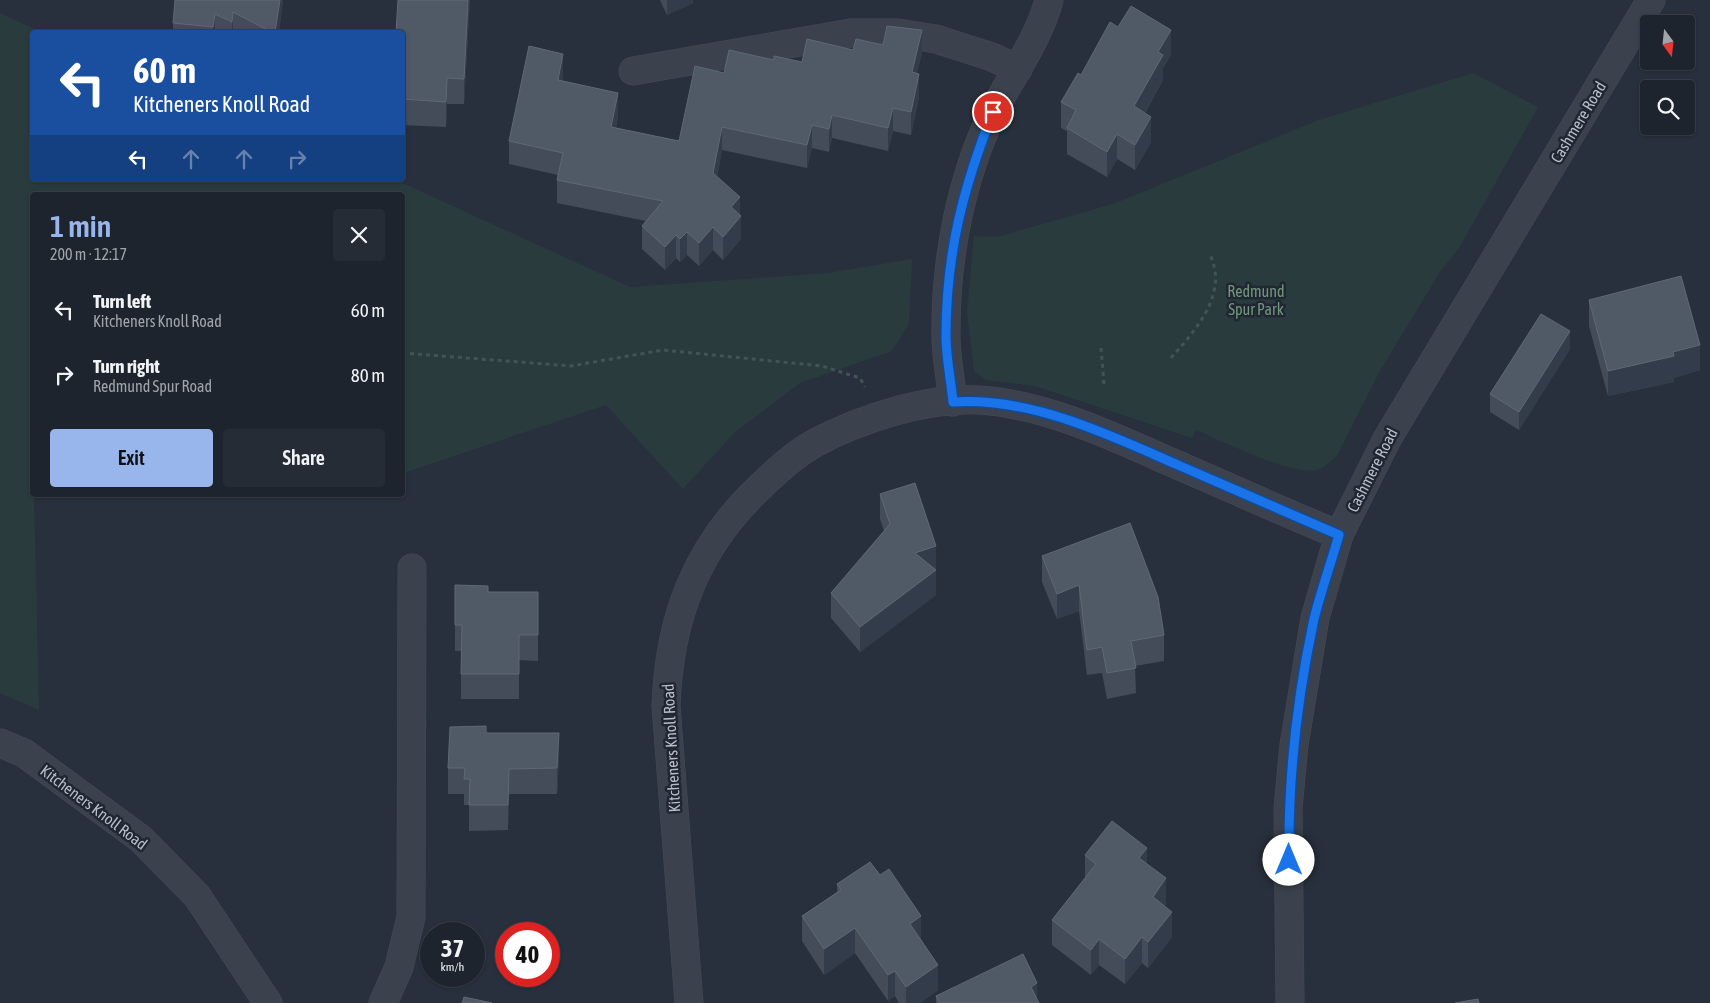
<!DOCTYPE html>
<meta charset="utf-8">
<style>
:root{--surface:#1e242e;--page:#262c36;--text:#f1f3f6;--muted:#a1a4aa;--line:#3c414a;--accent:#99b6ec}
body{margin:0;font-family:"Asap Condensed",sans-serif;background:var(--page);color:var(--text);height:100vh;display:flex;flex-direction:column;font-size:19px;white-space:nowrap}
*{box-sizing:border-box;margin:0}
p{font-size:16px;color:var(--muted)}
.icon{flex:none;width:28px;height:28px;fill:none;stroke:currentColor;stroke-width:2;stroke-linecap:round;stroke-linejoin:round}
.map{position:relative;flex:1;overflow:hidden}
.panel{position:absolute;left:30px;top:192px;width:375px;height:305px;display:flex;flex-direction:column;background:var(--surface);border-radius:5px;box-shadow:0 1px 4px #0004,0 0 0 1px var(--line)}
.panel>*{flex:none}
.hud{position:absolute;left:30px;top:30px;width:375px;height:152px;border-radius:5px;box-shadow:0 1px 4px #0004,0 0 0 1px var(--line);background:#1a4fa0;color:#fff;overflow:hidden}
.needle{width:32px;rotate:165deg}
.fabs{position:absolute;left:1640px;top:15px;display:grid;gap:10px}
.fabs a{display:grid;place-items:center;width:55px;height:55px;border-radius:5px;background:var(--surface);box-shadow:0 1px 4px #0004,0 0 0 1px var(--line);font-size:25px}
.speed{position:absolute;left:420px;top:922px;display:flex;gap:10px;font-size:25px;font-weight:700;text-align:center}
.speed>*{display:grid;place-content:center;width:65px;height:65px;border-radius:50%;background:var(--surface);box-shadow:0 1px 4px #0004,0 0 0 1px var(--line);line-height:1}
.speed small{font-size:12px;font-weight:400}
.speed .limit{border:8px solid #d22;background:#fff;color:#111}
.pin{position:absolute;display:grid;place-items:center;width:42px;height:42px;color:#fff;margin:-21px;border:2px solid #fff;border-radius:50%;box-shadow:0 1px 5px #0007}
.me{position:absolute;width:55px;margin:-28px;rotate:0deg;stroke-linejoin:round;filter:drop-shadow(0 0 4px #0008)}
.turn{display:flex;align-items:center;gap:18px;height:105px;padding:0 20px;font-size:22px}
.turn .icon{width:65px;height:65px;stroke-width:2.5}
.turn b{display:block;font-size:35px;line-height:42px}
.lanes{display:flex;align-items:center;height:48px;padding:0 20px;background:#0003;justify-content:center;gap:25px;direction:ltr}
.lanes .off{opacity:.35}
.round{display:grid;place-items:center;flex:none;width:52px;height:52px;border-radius:5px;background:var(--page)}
.summary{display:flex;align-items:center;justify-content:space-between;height:85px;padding:0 20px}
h1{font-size:30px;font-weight:600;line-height:38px;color:var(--accent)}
.action{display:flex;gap:10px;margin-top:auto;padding:10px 20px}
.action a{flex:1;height:58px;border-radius:5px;background:var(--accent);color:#111;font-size:20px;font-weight:600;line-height:58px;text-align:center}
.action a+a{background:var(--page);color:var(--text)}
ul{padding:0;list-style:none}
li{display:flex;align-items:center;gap:15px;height:65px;padding:0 20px}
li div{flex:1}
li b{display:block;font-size:19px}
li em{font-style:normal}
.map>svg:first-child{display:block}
</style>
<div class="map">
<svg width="1710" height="1003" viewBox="0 0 1710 1003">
<rect width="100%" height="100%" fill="#28303d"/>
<g fill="#2a3b3e">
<polygon points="0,13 41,32 32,32 32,180 396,180 630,287 828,273 912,259 909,323 892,351 800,383 735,432 683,489 606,405 403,473 402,195 32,195 32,495 34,495 39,710 0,693"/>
<path d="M 1473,73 L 1538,107 L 1459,248 L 1440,272 L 1381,369 L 1337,455 C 1331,461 1325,468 1316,470 C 1292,476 1222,441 1196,430 L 1192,438 L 1035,386 L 986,380 L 974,371 L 967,312 L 974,236 L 997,237 L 1113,204 L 1319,120 Z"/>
</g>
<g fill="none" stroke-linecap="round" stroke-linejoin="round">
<defs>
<g id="minor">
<polyline points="633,71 851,33 898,33 936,39 992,57 1018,69"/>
<path d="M 953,402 C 951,380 946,358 946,337 C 945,261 960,181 993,112 C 1012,75 1038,41 1049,0"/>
<polyline points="0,743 24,753 141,839 197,896 268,1003"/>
<polyline points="383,1003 399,967 411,917 412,568"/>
<path d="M 689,1003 L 666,706 C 669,619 696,547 760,487 C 777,471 795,454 815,443 C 860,419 927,397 979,400 C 1043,404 1108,434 1166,460 C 1224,485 1281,511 1339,535"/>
<polyline points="1290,1003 1288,808 1294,745 1315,618 1339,535 1387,439 1651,0"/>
</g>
</defs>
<use href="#minor" stroke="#454b56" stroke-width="29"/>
<g stroke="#435456" stroke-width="3" stroke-dasharray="4 4" stroke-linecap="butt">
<polyline points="1101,348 1104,384"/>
<polyline points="402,353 571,366 663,350 822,366 860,378 865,387"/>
<path d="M 1171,358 C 1196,330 1230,292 1209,253"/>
</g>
<use href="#minor" stroke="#3c424d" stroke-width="28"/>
</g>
<g fill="#444c5a">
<polygon points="283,0 279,32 173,32 173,23"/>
<polygon points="398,0 470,0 464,104 447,104 446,127 402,125 402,32"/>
<polygon points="660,0 693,0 693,3 667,15"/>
<polygon points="853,50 922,53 917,73 919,97 911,135 893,131 888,151 832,138 829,152 812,148 807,168 722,150 717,177 740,215 741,239 723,260 713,250 699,266 687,255 680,262 676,258 665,270 642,249 642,226 646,221 557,203 557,180 558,175 509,164 509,141 563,77 562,81 618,116 616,128 679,141 724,73 774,60 802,62"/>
<polygon points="1171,55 1163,68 1163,80 1145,113 1151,142 1135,170 1117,159 1107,177 1067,154 1067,131 1061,128 1061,102 1081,75"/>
<polygon points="1589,300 1700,370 1674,378 1674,382 1608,396 1589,326"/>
<polygon points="1570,349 1519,430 1490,412 1490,394"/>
<polygon points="880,494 936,569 936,595 860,652 831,618 831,593 884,531 880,519"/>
<polygon points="1042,556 1164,635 1164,661 1135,666 1136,693 1107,699 1102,673 1087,675 1079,611 1057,619 1042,582"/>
<polygon points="455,585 488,592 538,592 538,661 519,660 519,699 461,699 461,651 455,651"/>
<polygon points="486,733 559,758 557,794 509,794 508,830 469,831 469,805 464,805 464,794 448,794 448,768"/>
<polygon points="1085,855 1147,864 1166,904 1165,906 1172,937 1148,968 1142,963 1125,984 1099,965 1091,975 1052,945 1052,920 1085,878"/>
<polygon points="837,884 921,940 938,990 920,1003 899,1003 895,996 888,1001 855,953 824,975 802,941 802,916 837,892"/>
<polygon points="936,996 1037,999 1039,1003 936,1003"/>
</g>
<g fill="#333c4a">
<polygon points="280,0 283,0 279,32 275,32"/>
<polygon points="468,0 470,0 464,104 464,79"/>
<polygon points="667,0 693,0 693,3 667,15"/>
<polygon points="233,12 233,32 232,32 232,22"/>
<polygon points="215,14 215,32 213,32 213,27"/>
<polygon points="922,30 922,53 912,95 912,72"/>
<polygon points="1171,30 1171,55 1163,68 1163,80 1134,131 1134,106 1158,52"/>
<polygon points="563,54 563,77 558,104 558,80"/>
<polygon points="919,74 919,97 911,135 911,112"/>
<polygon points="447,78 447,104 446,127 446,102"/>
<polygon points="618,93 618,116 611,150 611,127"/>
<polygon points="893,108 893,131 888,151 888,128"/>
<polygon points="832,115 832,138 829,152 829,129"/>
<polygon points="1151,117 1151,142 1135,170 1135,145"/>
<polygon points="812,125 812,148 807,168 807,145"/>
<polygon points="722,127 722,150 713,196 713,173"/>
<polygon points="1117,134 1117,159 1107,177 1107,152"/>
<polygon points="740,197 740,218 741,216 741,239 723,260 723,237 731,207"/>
<polygon points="713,227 713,250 699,266 699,243"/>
<polygon points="687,232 687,255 680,262 680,239"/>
<polygon points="676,235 676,258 665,270 665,247"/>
<polygon points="1570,331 1570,349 1519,430 1519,412"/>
<polygon points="1700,345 1700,370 1674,378 1674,382 1608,396 1608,371"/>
<polygon points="936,546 936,595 860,652 860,627 915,553"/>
<polygon points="1079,585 1079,611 1057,619 1057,594"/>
<polygon points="559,733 559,758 557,794 557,768"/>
<polygon points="509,769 509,794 508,830 508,805"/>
<polygon points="1147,848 1147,874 1139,858"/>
<polygon points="1166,878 1166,904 1153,922 1153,897"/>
<polygon points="1172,912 1172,937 1148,968 1148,942"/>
<polygon points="921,916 921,942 910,924"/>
<polygon points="855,928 855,953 824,975 824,949"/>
<polygon points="1142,937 1142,963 1125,984 1125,959"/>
<polygon points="1099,939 1099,965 1091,975 1091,950"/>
<polygon points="938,965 938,990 920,1003 906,1003 906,987"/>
<polygon points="895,971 895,996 888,1001 888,975"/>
<polygon points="1037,983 1037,1003 1031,987"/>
</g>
<g fill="#505966" stroke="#606875">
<polygon points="175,0 280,0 275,32 271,32 233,12 232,22 215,14 213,27 173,23"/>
<polygon points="398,0 468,0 464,79 447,78 446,102 402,99 402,32 396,32"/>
<polygon points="1131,6 1171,30 1158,52 1163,55 1134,106 1151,117 1135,145 1117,134 1107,152 1067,128 1076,110 1061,102 1078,73 1081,75 1110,22 1118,27"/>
<polygon points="887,26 922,30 912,72 919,74 911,112 893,108 888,128 832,115 829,129 812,125 807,145 722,127 713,173 740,197 731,207 741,216 723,237 713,227 699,243 687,232 680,239 676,235 665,247 642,226 663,201 557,180 563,153 509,141 529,46 563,54 558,80 618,93 611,127 679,141 695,66 724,73 729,50 774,60 774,56 802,62 807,39 853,50 856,39 883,45"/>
<polygon points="1681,276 1700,345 1673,352 1674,356 1608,371 1589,300"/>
<polygon points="1541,314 1570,331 1519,412 1490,394"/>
<polygon points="915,483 936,546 915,553 936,570 860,627 831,593 890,524 880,494"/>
<polygon points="1130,523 1158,597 1164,635 1131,641 1136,668 1107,673 1102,647 1087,650 1079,585 1057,594 1042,556"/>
<polygon points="455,585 488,586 488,592 538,592 538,635 519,635 519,674 461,674 462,625 455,625"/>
<polygon points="486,726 486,733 559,733 557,768 509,769 508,805 469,805 470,779 464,779 465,768 448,768 450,727"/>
<polygon points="1112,821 1147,848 1139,858 1166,878 1153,897 1172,912 1148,942 1142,937 1125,959 1099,939 1091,950 1052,920 1096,864 1085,855"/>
<polygon points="870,862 880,875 889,869 921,916 910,924 938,965 906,987 895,971 888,975 855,928 824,949 802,916 841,890 837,884"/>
<polygon points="1023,954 1037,983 1031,987 1039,1003 939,1003 936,996"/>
<polygon points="464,997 492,1003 462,1003"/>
<polygon points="1478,999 1479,1003 1455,1003"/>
</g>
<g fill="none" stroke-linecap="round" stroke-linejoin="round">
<defs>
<path id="route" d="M 993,112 C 963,188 946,254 946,336 C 946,358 951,380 953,402 C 1031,397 1108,434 1178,465 C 1232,488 1285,512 1339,535 C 1331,563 1321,591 1314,619 C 1297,698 1288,779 1289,860"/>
</defs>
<use href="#route" stroke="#114b97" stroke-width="12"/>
<use href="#route" stroke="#1a73e8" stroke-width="9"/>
</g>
<g text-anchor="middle" stroke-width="5" stroke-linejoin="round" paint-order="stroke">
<g font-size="16" fill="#b8bdc8" stroke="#212732">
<text transform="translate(1578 122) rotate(-59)" y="6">Cashmere Road</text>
<text transform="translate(1372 470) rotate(-63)" y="6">Cashmere Road</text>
<text transform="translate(671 748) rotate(-93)" y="6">Kitcheners Knoll Road</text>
<text transform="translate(94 807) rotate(37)" y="6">Kitcheners Knoll Road</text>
</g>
<g font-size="16" fill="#72967b" stroke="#212732">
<text x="1256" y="297">Redmund<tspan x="1256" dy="18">Spur Park</tspan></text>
</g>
</g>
</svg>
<div class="fabs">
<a><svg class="needle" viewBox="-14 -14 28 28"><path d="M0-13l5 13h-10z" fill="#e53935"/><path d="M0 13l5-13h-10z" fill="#a1a4aa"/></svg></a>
<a><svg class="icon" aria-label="search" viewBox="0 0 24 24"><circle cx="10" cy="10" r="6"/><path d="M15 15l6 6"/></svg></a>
</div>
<div class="speed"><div>37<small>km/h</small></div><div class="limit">40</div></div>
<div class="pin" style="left:993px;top:112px;background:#d93025"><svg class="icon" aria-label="arrive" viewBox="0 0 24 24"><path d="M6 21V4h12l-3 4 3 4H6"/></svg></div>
<svg class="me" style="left:1289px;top:860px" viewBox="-20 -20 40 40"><circle r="19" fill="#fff"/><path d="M0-13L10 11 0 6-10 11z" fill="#1a73e8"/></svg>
<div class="hud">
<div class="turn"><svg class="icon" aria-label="left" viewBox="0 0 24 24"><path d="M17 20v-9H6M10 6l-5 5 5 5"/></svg><div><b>60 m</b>Kitcheners Knoll Road</div></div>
<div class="lanes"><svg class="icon" aria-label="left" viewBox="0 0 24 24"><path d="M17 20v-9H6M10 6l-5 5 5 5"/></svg><svg class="icon off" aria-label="ahead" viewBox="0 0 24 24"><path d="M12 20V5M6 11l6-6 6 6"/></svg><svg class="icon off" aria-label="ahead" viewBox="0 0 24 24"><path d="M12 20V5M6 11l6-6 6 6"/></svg><svg class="icon off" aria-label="right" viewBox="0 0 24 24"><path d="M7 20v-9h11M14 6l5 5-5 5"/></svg></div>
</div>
<section class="panel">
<div class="summary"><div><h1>1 min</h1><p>200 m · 12:17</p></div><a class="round"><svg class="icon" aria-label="close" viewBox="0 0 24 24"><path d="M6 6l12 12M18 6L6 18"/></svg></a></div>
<ul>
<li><svg class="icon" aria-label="left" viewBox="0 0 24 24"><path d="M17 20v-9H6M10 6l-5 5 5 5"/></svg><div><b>Turn left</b><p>Kitcheners Knoll Road</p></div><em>60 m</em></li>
<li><svg class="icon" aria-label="right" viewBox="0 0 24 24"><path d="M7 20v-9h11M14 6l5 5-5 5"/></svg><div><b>Turn right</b><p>Redmund Spur Road</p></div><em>80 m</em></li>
</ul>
<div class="action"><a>Exit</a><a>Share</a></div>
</section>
</div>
